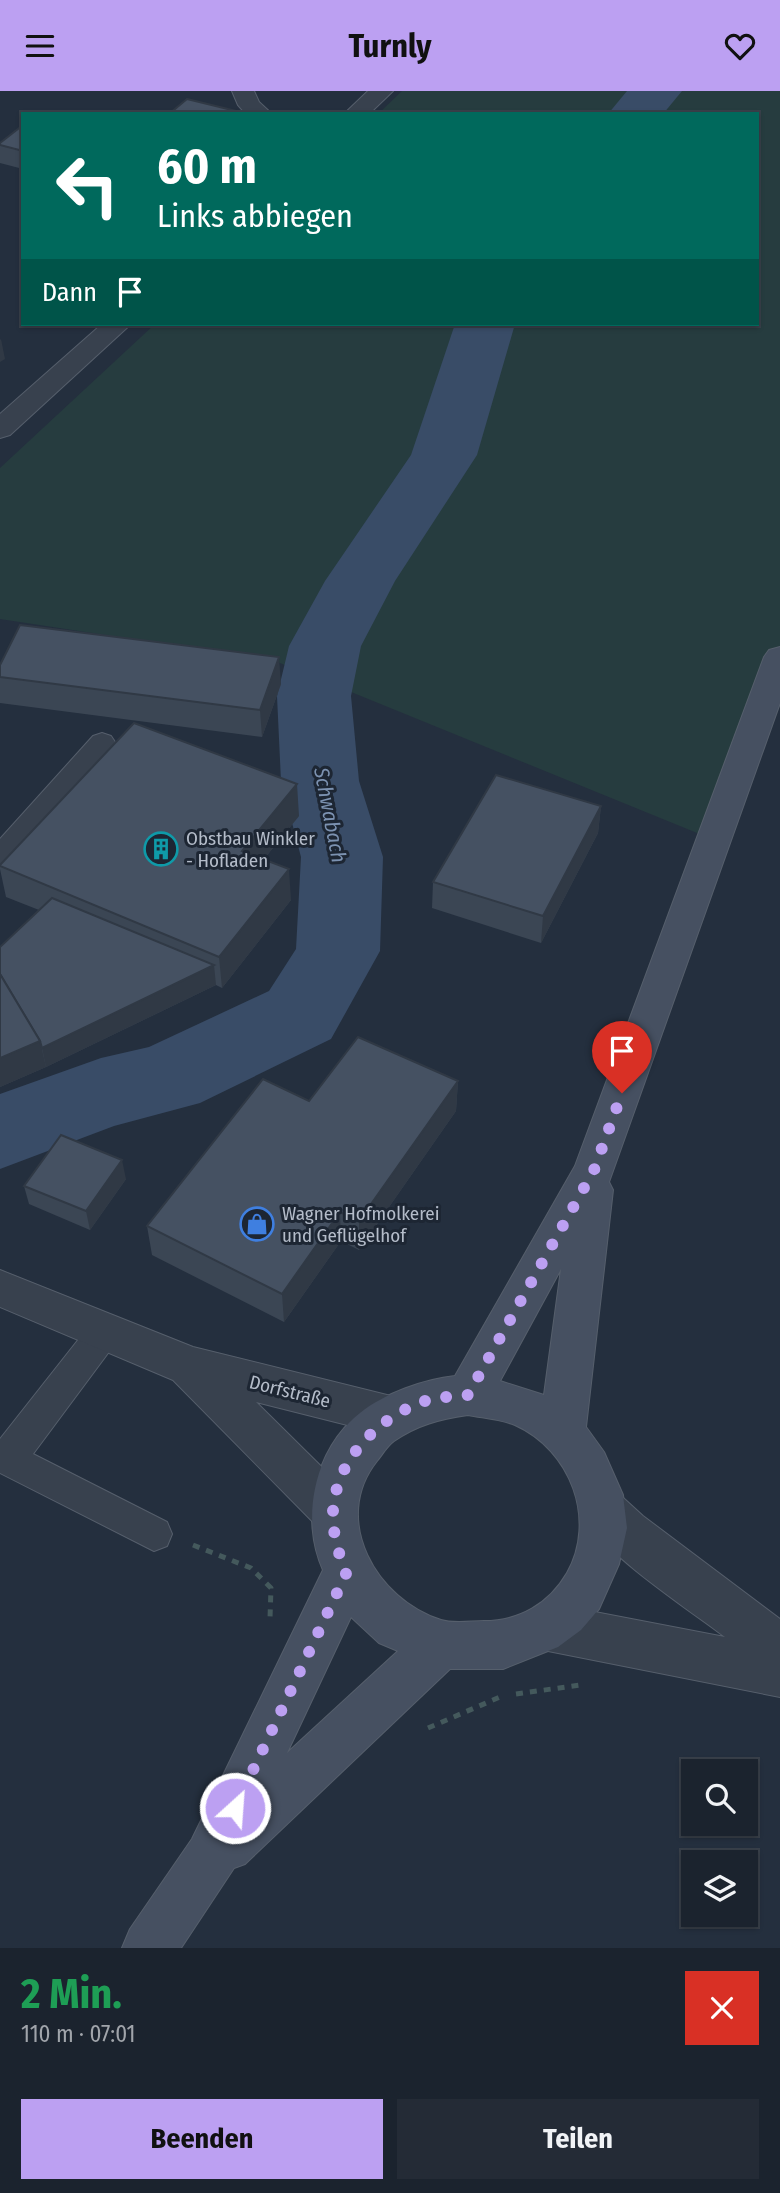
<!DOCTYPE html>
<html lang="de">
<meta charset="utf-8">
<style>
:root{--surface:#1b232e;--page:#242b36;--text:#f1f3f6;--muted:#a0a4aa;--line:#39404a;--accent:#bca0f2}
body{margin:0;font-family:"Fira Sans Condensed",sans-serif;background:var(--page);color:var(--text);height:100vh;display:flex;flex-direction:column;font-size:26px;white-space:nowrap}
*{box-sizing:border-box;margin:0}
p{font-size:23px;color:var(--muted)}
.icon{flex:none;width:38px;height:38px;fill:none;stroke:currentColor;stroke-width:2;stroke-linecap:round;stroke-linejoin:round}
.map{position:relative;height:1857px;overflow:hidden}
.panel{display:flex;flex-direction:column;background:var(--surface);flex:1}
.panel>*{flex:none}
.hud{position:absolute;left:21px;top:21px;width:738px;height:214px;border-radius:0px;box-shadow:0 2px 5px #0004,0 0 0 2px var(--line);background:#00695c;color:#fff;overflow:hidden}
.fabs{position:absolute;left:681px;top:1668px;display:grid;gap:14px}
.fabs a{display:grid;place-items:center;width:77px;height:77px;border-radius:0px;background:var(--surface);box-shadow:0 2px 5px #0004,0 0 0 2px var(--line);font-size:35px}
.pin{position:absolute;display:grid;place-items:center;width:60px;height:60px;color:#fff;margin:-72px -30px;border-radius:50% 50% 50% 0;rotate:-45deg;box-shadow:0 0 7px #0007}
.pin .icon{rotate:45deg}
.me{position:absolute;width:77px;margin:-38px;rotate:26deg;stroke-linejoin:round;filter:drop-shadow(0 0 5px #0008)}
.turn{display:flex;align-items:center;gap:24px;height:147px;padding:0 21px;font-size:32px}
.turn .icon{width:91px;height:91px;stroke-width:2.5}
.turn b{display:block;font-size:49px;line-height:60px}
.then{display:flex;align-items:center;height:66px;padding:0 21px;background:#0003;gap:14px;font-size:26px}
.round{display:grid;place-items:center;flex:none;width:74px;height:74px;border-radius:0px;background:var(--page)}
.headline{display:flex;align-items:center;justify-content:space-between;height:119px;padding:0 21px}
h1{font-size:42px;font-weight:700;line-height:52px;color:#1e9e55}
.button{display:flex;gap:14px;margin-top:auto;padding:14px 21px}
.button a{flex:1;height:80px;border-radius:0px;background:var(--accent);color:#111;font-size:28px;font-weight:700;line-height:80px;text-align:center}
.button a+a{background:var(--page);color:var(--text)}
header{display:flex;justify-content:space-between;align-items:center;height:91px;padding:0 21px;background:var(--accent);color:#111;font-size:32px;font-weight:700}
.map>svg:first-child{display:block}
</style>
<header><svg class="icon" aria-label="menu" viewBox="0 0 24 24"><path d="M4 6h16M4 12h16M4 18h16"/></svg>Turnly<svg class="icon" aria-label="heart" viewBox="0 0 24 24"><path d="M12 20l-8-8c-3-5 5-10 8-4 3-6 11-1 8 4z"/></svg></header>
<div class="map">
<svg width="780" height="1857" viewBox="0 0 780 1857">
<rect width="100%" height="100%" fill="#242f3e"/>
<polygon fill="#263c3f" points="402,0 780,0 780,555 702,744 275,570 0,528 0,377 155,233 758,233 758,23 378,23"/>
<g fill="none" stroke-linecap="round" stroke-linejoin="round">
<g fill="#394c67" fill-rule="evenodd">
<polygon points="627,0 682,0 663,23 608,23"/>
<polygon points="455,233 515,233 477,364 395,490 361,555 351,605 359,690 383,766 380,860 331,948 200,1012 114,1035 0,1078 0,1003 101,967 149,956 269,900 296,858 301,766 281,690 277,605 289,555 325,490 411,364"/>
</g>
<defs>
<g id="lane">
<polygon points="102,642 111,645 115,651 111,657 10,773 0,776 0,748 93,645"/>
<polygon points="105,1225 117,1230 122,1240 117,1250 33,1363 167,1431 172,1443 167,1455 154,1460 0,1382 0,1348 93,1230"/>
</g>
<g id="street">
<polygon points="232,0 254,0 259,11 272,23 246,23 238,14"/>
<polygon points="368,0 393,0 369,23 344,23"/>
<polygon points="102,233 131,233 10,344 0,347 0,323"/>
<polygon points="0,1179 193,1256 391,1305 407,1311 414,1325 407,1339 391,1345 256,1311 350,1404 356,1419 350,1434 333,1441 316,1434 173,1289 0,1216"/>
<path d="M 603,1397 L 620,1404 L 643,1425 L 780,1528 L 780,1606 L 548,1560 L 531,1553 L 524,1536 L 531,1519 L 548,1512 L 725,1546 C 687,1517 597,1459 580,1419 L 586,1404 Z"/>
</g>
<path id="secondary" d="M 780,556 L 780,612 L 609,1091 L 613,1099 L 586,1336 L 604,1361 L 623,1404 L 627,1437 L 619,1473 L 599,1518 L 581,1539 L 558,1556 L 503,1578 L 450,1578 L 245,1773 L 234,1777 L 181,1857 L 122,1857 L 130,1838 L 192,1748 L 323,1479 C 300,1428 314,1358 360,1322 C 383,1303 425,1288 455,1285 L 575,1075 L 764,566 L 769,559 ZM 561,1178 L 544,1304 L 500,1290 ZM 468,1324 C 483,1327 500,1328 515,1334 C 571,1359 597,1429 567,1482 C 549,1513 519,1530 484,1530 C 470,1530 454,1533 441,1529 C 377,1509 330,1429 377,1370 C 382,1364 387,1355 394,1350 C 417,1334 440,1328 468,1324 ZM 351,1526 L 379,1552 L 398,1560 L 287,1662 Z"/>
</defs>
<use href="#lane" stroke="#565f6c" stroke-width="2"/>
<use href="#street" stroke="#565f6c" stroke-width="2"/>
<use href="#secondary" stroke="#565f6c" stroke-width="2"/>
<g stroke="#44595c" stroke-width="5" stroke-dasharray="7 7" stroke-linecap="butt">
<polyline points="193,1454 251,1477 271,1497 270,1527"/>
<polyline points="516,1603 580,1594"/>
<polyline points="428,1637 500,1606"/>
</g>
<use href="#lane" fill="#38414e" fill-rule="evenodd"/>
<use href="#street" fill="#38414e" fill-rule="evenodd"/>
<use href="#secondary" fill="#465061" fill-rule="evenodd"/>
</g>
<g fill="#3b4654">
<polygon points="23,34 23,78 0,72 0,52"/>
<polygon points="0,574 281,593 262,646 0,612"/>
<polygon points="601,715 598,742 541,852 432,817 433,791"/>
<polygon points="299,725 264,768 291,809 222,897 216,894 46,976 0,996 0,856 39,819 6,806 0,778 0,774"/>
<polygon points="458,990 456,1020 359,1159 341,1150 284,1231 152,1164 147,1135 309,1010"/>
<polygon points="126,1088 90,1139 29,1113 24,1095"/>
</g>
<g fill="#303945">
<polygon points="1,248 5,268 0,271 0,249"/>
<polygon points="279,566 281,593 262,646 260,619"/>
<polygon points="297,693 299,725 245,791 242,760"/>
<polygon points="601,715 598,742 541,852 543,825"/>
<polygon points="289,778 291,809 222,897 219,866"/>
<polygon points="214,874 216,894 46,976 42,957"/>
<polygon points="40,950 46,976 0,996 0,967"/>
<polygon points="458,990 456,1020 359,1159 359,1130"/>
<polygon points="122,1069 126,1088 90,1139 86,1120"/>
<polygon points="340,1121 341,1150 284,1231 282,1203"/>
</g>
<g fill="#455162" stroke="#303945" stroke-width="2">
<polygon points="187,8 236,20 232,23 169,23"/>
<polygon points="42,20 56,23 38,23"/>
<polygon points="23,34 23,60 0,54 0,52"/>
<polygon points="20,534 279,566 260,619 0,586 0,574"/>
<polygon points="134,632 297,693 242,760 289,778 219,866 0,775 0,774"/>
<polygon points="496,684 601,715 543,825 433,791"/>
<polygon points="52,807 214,874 42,957 40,950 0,883 0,856"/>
<polygon points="0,883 40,950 0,967"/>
<polygon points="358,946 458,990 359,1130 340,1121 282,1203 147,1135 263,988 309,1010"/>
<polygon points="61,1044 122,1069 86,1120 24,1095"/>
</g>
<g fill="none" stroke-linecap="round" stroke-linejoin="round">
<path stroke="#bca0f2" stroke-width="12" stroke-dasharray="0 21.6" d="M 235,1717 L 346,1483 C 339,1463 332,1442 333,1420 C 336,1368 379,1326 425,1310 C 438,1305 455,1306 468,1304 L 594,1079 L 622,1002"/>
</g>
<defs>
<symbol id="building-ring" viewBox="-11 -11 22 22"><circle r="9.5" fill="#1d2633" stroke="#0f9aa8" stroke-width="1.5"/><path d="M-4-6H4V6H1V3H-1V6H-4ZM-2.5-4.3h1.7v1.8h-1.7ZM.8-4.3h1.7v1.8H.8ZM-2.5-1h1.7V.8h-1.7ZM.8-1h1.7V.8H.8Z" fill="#0f9aa8"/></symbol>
<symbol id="shop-ring" viewBox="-11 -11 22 22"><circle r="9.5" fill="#1d2633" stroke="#3f7fe0" stroke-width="1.5"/><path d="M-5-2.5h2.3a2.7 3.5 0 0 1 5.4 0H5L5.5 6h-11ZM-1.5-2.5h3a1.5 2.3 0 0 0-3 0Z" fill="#3f7fe0"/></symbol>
</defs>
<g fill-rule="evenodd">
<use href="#building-ring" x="142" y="739" width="38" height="38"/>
<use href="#shop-ring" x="238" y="1114" width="38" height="38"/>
</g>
<g text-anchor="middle" stroke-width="6" stroke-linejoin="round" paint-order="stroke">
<g font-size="19" fill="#b4bcc9" stroke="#1d2633" text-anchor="start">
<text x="186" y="754">Obstbau Winkler<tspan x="186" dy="22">- Hofladen</tspan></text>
<text x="282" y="1129">Wagner Hofmolkerei<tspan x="282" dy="22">und Geflügelhof</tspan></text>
</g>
<g font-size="19" fill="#b4bcc9" stroke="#1d2633">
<text transform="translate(290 1300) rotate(14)" y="7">Dorfstraße</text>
</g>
<g font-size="21" font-style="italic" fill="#7c92b1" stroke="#1d2633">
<text transform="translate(330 724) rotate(79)" y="7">Schwabach</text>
</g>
</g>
</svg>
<div class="fabs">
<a><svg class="icon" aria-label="search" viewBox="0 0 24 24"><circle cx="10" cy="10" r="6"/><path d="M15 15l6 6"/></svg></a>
<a><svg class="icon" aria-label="layers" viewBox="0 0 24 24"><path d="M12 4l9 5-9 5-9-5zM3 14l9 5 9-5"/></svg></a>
</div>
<div class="pin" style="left:622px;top:1002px;background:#d93025"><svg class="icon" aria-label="arrive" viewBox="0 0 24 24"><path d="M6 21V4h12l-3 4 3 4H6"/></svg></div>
<svg class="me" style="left:235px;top:1717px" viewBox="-20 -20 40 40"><circle r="17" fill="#bca0f2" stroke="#fff" stroke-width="3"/><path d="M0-11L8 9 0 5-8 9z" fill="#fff"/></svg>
<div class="hud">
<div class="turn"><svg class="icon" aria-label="left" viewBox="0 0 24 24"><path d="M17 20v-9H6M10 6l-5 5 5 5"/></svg><div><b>60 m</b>Links abbiegen</div></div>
<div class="then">Dann<svg class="icon" aria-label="arrive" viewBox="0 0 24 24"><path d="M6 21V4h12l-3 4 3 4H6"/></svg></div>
</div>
</div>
<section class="panel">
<div class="headline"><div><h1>2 Min.</h1><p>110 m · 07:01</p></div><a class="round" style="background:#d93025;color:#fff"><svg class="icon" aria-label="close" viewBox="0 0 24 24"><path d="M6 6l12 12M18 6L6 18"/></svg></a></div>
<div class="button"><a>Beenden</a><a>Teilen</a></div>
</section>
